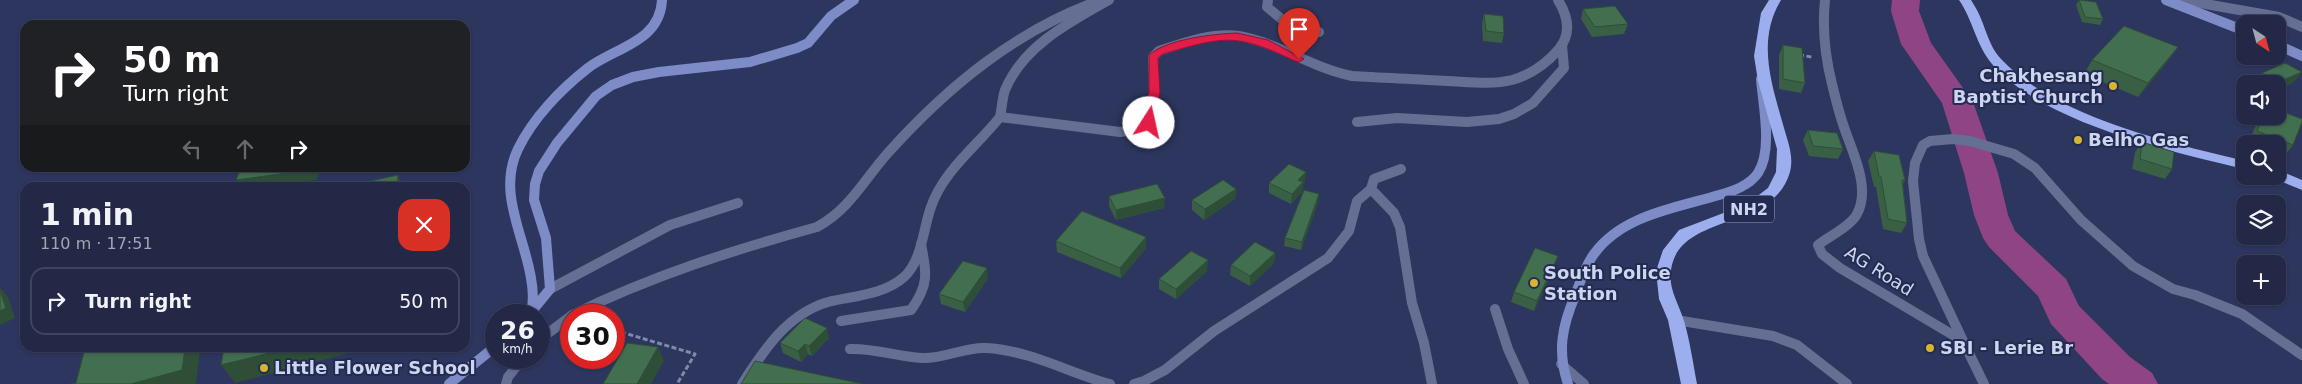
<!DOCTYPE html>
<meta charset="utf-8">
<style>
:root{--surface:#222846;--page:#2e3451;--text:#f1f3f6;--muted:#a2a6b3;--line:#3f445f}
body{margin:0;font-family:"DejaVu Sans",sans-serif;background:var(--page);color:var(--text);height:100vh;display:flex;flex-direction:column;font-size:19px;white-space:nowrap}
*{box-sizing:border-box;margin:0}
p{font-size:16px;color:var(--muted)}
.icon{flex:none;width:28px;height:28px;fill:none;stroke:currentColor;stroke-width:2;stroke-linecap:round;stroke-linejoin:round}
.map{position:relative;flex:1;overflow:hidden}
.side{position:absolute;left:20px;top:182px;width:450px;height:170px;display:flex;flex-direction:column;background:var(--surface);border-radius:15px;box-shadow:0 1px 4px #0004,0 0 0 1px var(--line)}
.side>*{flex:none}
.top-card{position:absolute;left:20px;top:20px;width:450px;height:152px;border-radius:15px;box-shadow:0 1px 4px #0004,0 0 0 1px var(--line);background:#202124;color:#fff;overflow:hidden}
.needle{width:32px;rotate:144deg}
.buttons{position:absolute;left:2236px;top:15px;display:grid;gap:10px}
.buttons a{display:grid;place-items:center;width:50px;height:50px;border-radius:10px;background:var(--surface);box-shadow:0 1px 4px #0004,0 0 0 1px var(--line);font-size:25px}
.speed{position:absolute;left:485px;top:304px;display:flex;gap:10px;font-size:25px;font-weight:700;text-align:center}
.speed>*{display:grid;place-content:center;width:65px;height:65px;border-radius:50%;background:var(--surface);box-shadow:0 1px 4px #0004,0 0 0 1px var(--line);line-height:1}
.speed small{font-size:12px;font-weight:400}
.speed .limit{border:8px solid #d22;background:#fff;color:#111}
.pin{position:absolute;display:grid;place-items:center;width:42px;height:42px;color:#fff;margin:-51px -21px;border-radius:50% 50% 50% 0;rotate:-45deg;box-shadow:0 0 5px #0007}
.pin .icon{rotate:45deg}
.me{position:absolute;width:55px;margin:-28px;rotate:10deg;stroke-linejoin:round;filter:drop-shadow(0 0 4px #0008)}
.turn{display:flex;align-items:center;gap:18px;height:105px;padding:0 20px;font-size:22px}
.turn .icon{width:65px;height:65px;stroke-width:2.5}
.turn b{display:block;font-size:35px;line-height:42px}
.lanes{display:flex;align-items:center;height:48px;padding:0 20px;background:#0003;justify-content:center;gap:25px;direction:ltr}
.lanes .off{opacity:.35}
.round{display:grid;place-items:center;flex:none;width:52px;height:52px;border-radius:15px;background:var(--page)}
.head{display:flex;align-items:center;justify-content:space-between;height:85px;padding:0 20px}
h1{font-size:30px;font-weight:700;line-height:38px}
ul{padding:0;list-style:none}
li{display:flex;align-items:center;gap:15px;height:68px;margin:0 10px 8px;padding:0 10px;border:2px solid var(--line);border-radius:15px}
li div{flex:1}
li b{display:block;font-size:19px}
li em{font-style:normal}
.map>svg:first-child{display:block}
</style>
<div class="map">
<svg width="2302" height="384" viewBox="0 0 2302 384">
<rect width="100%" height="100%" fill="#2d365e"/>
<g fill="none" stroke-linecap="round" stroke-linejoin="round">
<polygon fill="#8f4585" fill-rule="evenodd" points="1892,0 1920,0 1919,11 1931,43 1973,102 1998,173 2008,215 2015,231 2066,279 2079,306 2130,357 2152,373 2158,384 2109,384 2102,379 2051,324 2038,296 1989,247 1983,238 1974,215 1964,173 1942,103 1901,44 1891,11"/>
<g stroke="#8189a9" stroke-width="3" stroke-dasharray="5 2.5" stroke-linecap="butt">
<polyline points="1799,55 1812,57"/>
<polyline points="614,330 695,354 677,384"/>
</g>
<g stroke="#656f93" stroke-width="10">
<path d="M 1109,0 C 1070,22 1023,46 1005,90 C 1002,99 1002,108 1000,117 L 1120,132 L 1138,129 L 1149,123 L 1154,92 L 1153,57 L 1159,51 C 1183,43 1213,32 1239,36 C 1279,43 1312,68 1352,76 C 1384,78 1416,79 1447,81 C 1469,82 1491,85 1512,80 C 1530,75 1547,63 1559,49 C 1572,33 1568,16 1558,0"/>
<polyline points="1268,0 1267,7 1284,21 1319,32"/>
<polyline points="1357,122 1397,118 1467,122 1499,119 1514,114 1533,103 1564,68 1562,45"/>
<polyline points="1401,169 1374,179 1371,189 1394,213 1400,227 1412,303 1424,343 1432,384"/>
<polyline points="550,289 670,225 738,203"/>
<polyline points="1495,309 1508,349 1524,384"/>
<polyline points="1676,320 1773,336 1797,345 1847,384"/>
<path d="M 841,321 L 911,310 C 929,285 927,273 921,244"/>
<path d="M 850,349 C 875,348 897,357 922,358 C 944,359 964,347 986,348 C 1029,350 1069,373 1110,384"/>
<polyline points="1561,364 1584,384"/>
<path d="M 742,384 C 764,350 787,314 828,302 C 853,296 884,295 904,277 C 922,261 923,229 931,207 C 943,171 977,146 1000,117"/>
<polyline points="1134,384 1144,381 1165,370 1214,331 1328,258 1349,231 1357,201 1371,189"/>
</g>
<g stroke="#656f93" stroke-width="10">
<path d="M 1825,0 C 1822,29 1825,56 1832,84 C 1835,96 1838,109 1842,121 C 1850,148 1872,186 1857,214 C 1850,227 1829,236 1818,245 L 1822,254 L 1840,268 L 1963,341 L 1984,384"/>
<polyline points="2183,0 2279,17 2302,27"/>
<path d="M 572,315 C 651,276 733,250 817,227 C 849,210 864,180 887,154 C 947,87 1016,30 1101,0"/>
<polyline points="539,340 571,316"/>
<polyline points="1963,341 1923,256 1919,239 1913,181 1915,163 1923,145 1930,141 1953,139 1970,141 2014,154 2035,168 2081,220 2133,266 2173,289 2195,295 2242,314 2302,355"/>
<polyline points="506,384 508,377 523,358"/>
</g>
<g stroke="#7d8cc6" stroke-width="10">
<polyline points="2166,0 2245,31"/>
<polyline points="2278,45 2302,56"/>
<polyline points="532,311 550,289 546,238 534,200 535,184 539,171 557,143 596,96 612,85 633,77 659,72 750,62 797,48 808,43 831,16 854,0"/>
<path d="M 531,312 C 534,301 533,289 531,278 C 524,235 497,192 518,149 C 533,118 561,89 588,68 C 616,47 660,42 662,0"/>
<polyline points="449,384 496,346"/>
<path d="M 1568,384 C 1557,352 1562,326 1575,296 C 1580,282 1585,266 1594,254 C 1622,215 1676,208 1719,195 C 1733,191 1749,186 1758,173 C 1773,150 1763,105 1761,79"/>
</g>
<g fill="#9daeee" fill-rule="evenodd">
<path d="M 1769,0 L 1781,0 C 1756,41 1772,85 1784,128 C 1788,142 1794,157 1790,172 C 1773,232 1679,212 1671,270 C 1668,289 1679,304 1684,321 C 1690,341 1693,363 1697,384 L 1681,384 L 1668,320 L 1659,299 L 1656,271 L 1663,250 L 1679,230 L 1747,204 L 1768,188 L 1776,172 L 1777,149 L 1758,81 L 1754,56 L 1761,13 Z"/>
<path d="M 1959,0 L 1971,0 L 1974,5 C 1985,22 1987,44 2001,59 C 2055,117 2170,143 2245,161 L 2245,169 C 2171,152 2044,123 1992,64 C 1976,45 1973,20 1959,0 Z"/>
<polygon points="2278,170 2302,180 2302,190 2273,178 2272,176 2278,176"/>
</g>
</g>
<g fill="#395f44">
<polygon points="2079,0 2082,0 2103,19 2100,25 2082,22 2076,5"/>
<polygon points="1583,9 1628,24 1624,34 1592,37 1581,19"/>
<polygon points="1484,14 1504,33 1502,43 1483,41 1482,24"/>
<polygon points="1783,45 1805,83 1801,93 1779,89 1779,55"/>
<polygon points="2178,47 2168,61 2138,97 2084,74 2092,60"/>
<polygon points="2262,73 2294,82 2278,90 2278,84 2255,83"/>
<polygon points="2260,116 2278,116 2293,145 2285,155 2278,152 2278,144 2255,144 2249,141"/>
<polygon points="1808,130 1843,149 1838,159 1809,156 1803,140"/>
<polygon points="2142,142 2172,169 2165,179 2132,169 2135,152"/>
<polygon points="1874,151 1905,180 1903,184 1907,223 1901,233 1883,229 1876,187 1874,187 1868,161"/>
<polygon points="1305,182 1303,184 1302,192 1291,204 1269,193 1269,183"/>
<polygon points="1236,189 1235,199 1204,220 1192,210 1192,200"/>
<polygon points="1109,196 1164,208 1116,220 1109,206"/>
<polygon points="1318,202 1301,250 1284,246 1285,238"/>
<polygon points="1056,241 1146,248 1121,278 1057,252"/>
<polygon points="1275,253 1274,263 1250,286 1230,275 1231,265"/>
<polygon points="1555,266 1534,311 1511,302 1514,292"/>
<polygon points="1207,271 1176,299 1159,289 1159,279"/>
<polygon points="988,278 965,312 941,304 939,294"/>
<polygon points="829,338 812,356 808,354 801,362 783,353 780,343"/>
</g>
<g fill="#2e4e37">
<polygon points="2178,47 2168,61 2138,97 2148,83"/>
<polygon points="2302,72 2294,82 2278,90 2278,84 2279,82"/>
<polygon points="311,168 321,168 316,180 260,188 241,188 236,180"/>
<polygon points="1306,172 1305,182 1303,184 1302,192 1291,204 1292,194 1298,180"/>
<polygon points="398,175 404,188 397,188"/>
<polygon points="1236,189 1235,199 1204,220 1205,209"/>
<polygon points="1319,194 1318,202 1301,250 1302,242"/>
<polygon points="1165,198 1164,208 1116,220 1116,210"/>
<polygon points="1146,237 1146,248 1121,278 1120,268"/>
<polygon points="1275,253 1274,263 1250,286 1250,276"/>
<polygon points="1558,256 1555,266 1534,311 1537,301"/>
<polygon points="1208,260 1207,271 1176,299 1176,289"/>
<polygon points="987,268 988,278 965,312 963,302"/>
<polygon points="0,288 8,297 15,318 0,325"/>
<polygon points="827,328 829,338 812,356 809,346"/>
<polygon points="805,344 808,354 801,362 798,351"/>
<polygon points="658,347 664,361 651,384 637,384"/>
<polygon points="185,348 200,348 196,384 131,384"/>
<polygon points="290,348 368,348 235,383 221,365"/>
</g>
<g fill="#426f4f" stroke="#2e4e37">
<polygon points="2079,0 2096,2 2103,19 2085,17"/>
<polygon points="1615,6 1628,24 1595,27 1583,9"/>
<polygon points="1484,14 1503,16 1504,33 1486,31"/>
<polygon points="2124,26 2178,47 2148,83 2092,60"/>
<polygon points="1783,45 1802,48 1805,83 1783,79"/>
<polygon points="2285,63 2302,72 2279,82 2262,73"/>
<polygon points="2278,110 2302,119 2302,122 2293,145 2257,131 2263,116 2278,116"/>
<polygon points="1808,130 1837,133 1843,149 1813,146"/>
<polygon points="2142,142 2174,152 2172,169 2140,159"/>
<polygon points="1874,151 1899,155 1905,180 1902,180 1907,223 1888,219 1881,177 1879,176"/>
<polygon points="1289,164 1306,172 1298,180 1303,182 1292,194 1269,183"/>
<polygon points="241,168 311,168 310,170 236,180"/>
<polygon points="398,175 397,188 366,188 366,182"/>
<polygon points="1223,180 1236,189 1205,209 1192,200"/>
<polygon points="1157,184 1165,198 1116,210 1109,196"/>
<polygon points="1304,190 1319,194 1302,242 1285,238"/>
<polygon points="1082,211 1146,237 1120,268 1056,241"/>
<polygon points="1255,242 1275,253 1250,276 1231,265"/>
<polygon points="1535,248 1558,256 1537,301 1514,292"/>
<polygon points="1191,251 1208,260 1176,289 1159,279"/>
<polygon points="963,261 987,268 963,302 939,294"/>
<polygon points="0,291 6,308 0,311"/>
<polygon points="805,318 827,328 809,346 805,344 798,351 780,343"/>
<polygon points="627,343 658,347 637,384 603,384"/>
<polygon points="85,348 185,348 182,370 131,384 70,384 76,383"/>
<polygon points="224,348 290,348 221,365"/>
<polygon points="755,361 863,384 741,384"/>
</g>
<path fill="#e11d48" stroke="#92132f" d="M 1237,33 L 1268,40 L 1304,59 L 1299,62 L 1295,61 C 1236,33 1225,36 1163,54 L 1158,58 L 1160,92 L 1154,123 L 1153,125 L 1145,125 L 1143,123 L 1149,92 L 1149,55 C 1167,39 1213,34 1237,33 Z"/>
<g fill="#d8b434" stroke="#232b52" stroke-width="2">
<circle cx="2113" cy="86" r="5"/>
<circle cx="2078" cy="140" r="5"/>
<circle cx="1534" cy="283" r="5"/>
<circle cx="1930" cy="348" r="5"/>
<circle cx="264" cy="368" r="5"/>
</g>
<g text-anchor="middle" stroke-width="4" stroke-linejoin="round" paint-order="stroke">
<rect fill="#232b52" stroke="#9ba2bf" stroke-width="1" x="1724" y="195.5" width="50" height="27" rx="4"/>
<g font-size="16" font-weight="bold" fill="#ced5ee">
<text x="1749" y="215">NH2</text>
</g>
<g font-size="18" font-weight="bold" fill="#ced5ee" stroke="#232b52" text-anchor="start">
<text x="2103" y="82" text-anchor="end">Chakhesang<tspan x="2103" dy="21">Baptist Church</tspan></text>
<text x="2088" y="146">Belho Gas</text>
<text x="1544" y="279">South Police<tspan x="1544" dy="21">Station</tspan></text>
<text x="1940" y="354">SBI - Lerie Br</text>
<text x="274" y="374">Little Flower School</text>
</g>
<g font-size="18" fill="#ced5ee" stroke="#232b52">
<text transform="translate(1879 271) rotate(32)" y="6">AG Road</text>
</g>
</g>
</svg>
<div class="buttons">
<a><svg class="needle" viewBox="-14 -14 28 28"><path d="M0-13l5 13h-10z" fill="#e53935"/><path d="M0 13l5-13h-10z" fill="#a2a6b3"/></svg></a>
<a><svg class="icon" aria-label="sound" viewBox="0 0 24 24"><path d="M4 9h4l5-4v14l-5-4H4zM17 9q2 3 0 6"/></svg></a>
<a><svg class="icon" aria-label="search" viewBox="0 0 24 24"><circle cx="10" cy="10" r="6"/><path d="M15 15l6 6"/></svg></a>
<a><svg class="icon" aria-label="layers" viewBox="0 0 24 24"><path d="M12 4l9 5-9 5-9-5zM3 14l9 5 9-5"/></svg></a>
<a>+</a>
</div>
<div class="speed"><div>26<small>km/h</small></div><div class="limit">30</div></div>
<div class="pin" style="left:1299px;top:59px;background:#d93025"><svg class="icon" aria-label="arrive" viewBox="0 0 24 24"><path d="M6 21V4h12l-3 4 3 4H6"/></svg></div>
<svg class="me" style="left:1149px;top:123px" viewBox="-20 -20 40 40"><circle r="19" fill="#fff"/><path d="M0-13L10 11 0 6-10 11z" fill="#e11d48"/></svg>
<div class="top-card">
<div class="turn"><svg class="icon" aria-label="right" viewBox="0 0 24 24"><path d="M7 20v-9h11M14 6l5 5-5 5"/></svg><div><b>50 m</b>Turn right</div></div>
<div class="lanes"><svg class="icon off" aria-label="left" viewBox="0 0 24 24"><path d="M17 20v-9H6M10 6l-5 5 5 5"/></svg><svg class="icon off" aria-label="ahead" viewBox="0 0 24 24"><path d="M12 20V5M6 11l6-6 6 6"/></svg><svg class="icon" aria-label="right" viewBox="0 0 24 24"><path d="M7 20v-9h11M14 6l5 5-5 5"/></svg></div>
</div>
<section class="side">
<div class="head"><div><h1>1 min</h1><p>110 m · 17:51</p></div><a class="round" style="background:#d93025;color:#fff"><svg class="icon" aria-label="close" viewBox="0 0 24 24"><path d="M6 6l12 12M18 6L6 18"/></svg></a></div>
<ul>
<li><svg class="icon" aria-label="right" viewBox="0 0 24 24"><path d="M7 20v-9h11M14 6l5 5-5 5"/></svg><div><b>Turn right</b></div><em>50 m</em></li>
</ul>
</section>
</div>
